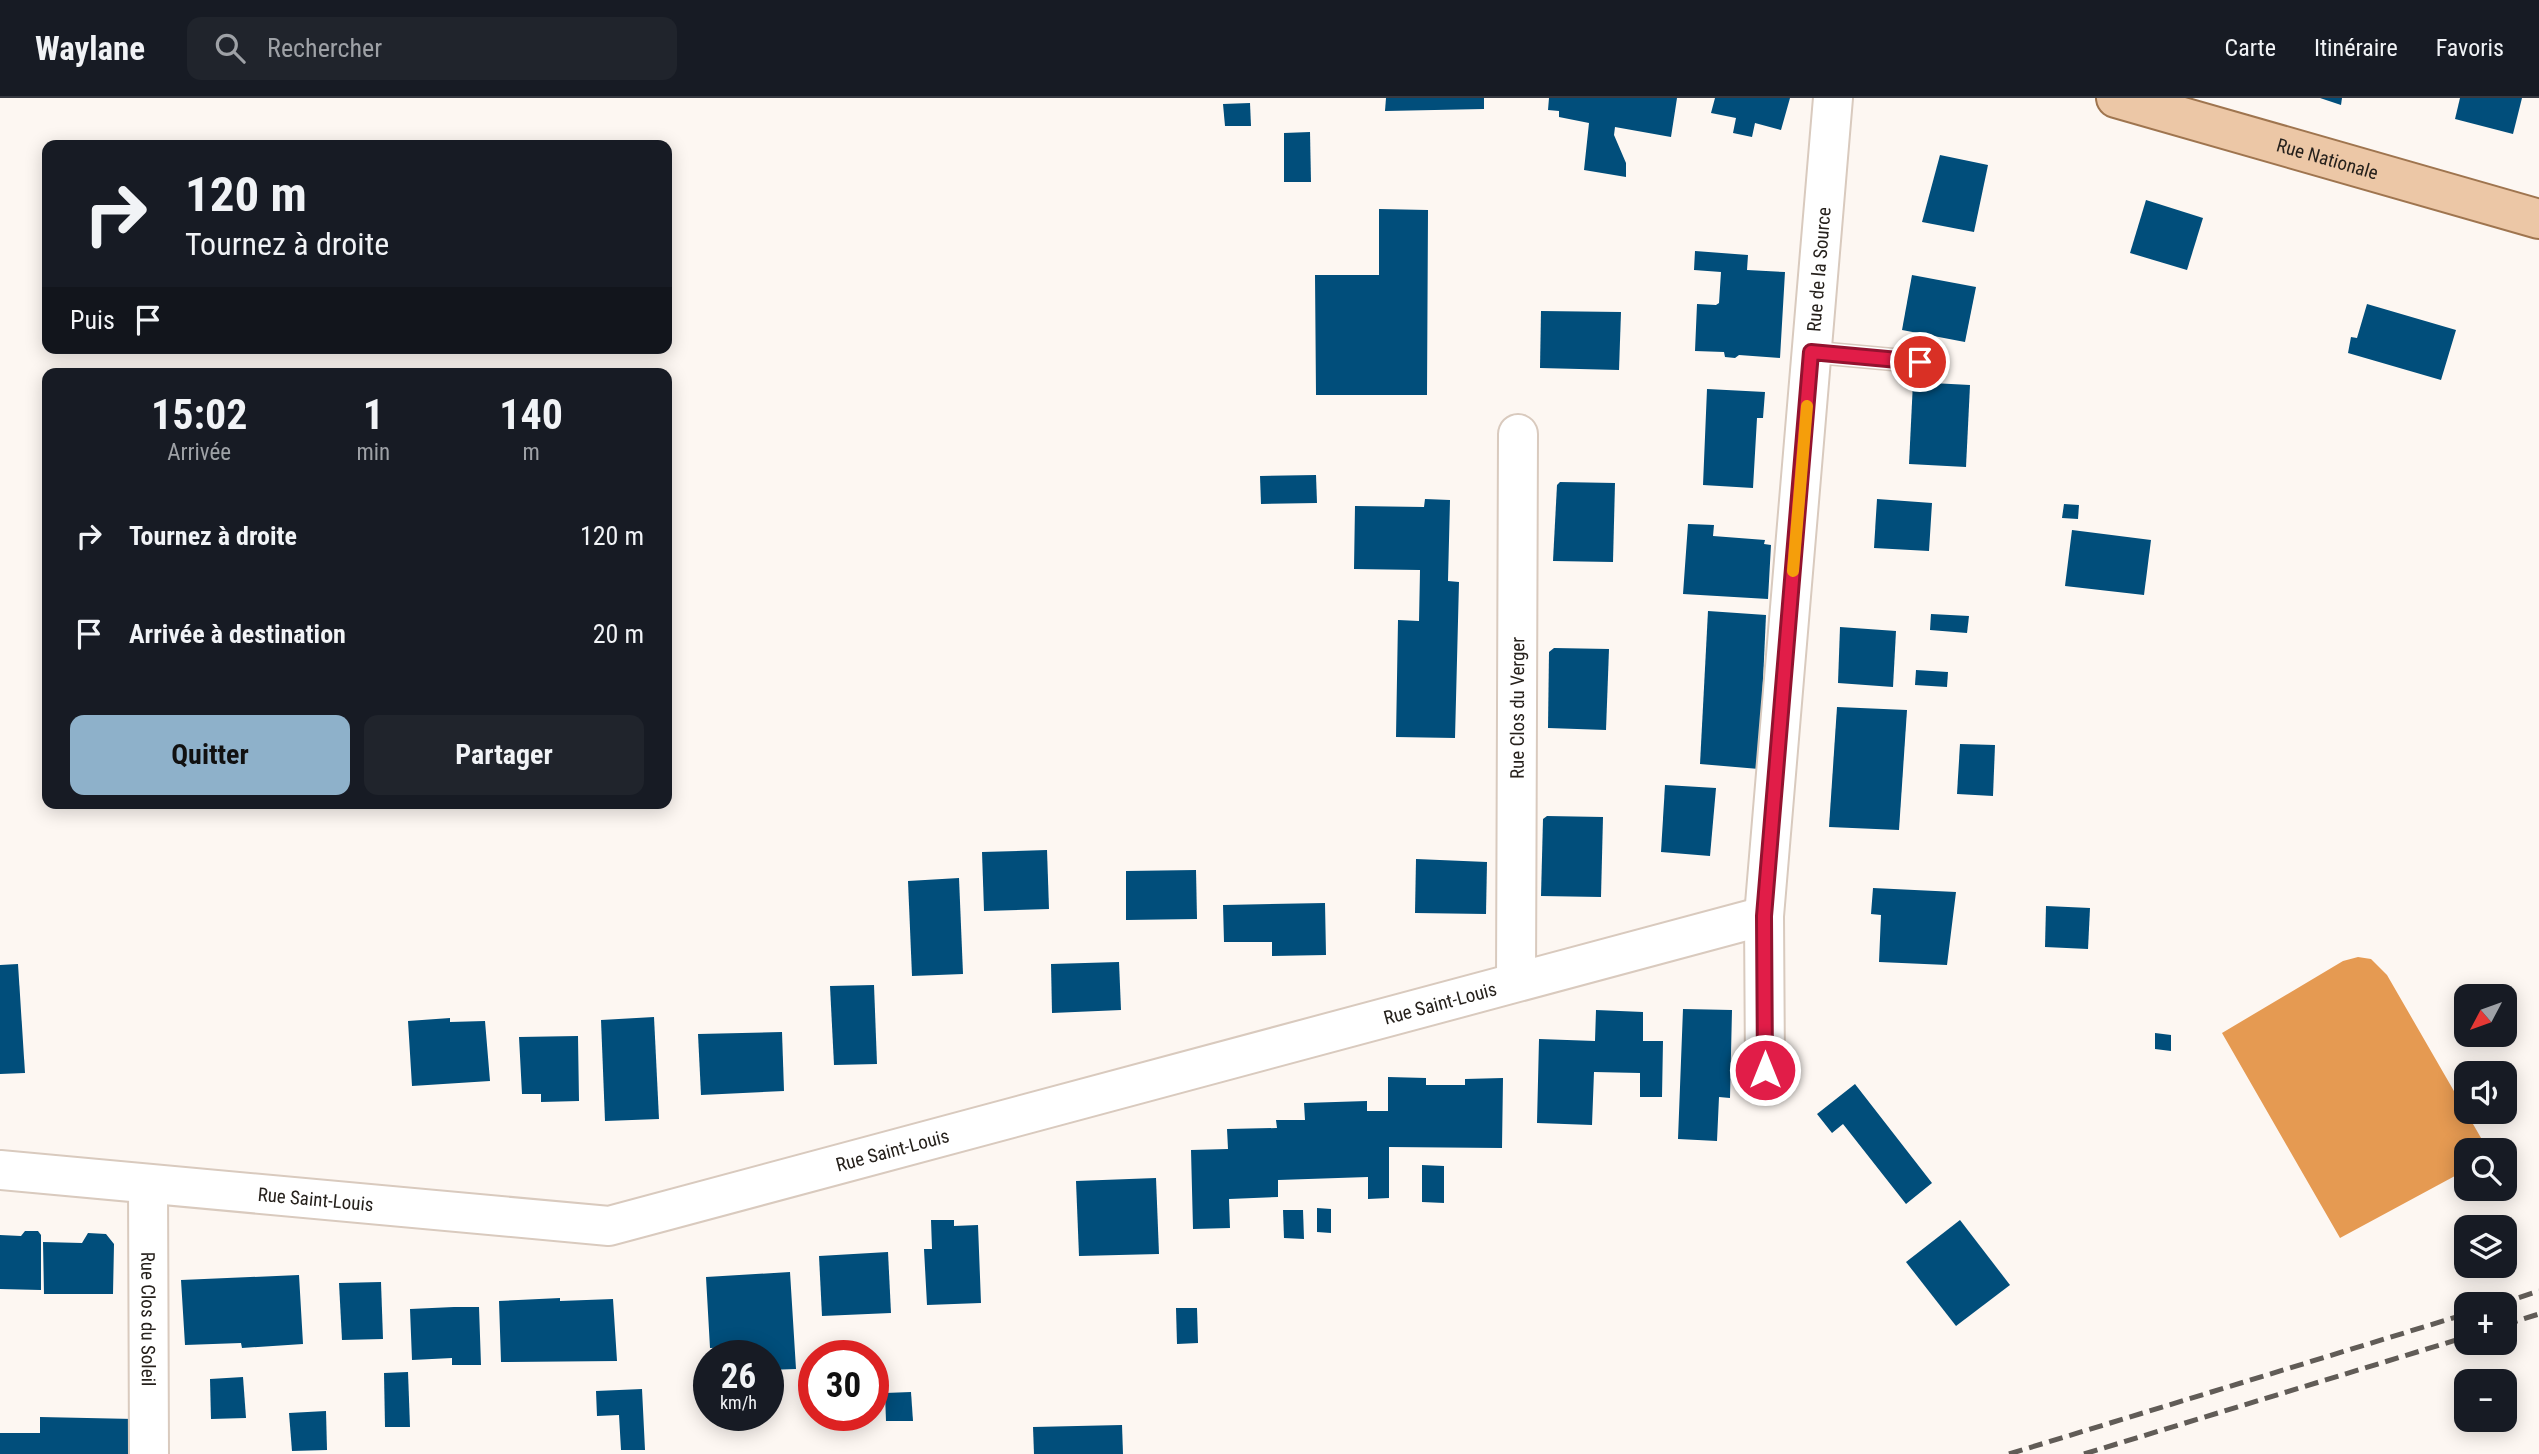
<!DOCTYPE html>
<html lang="fr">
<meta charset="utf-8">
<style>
:root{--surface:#171b24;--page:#20242c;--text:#f1f3f6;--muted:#9ea1a6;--line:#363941;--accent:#8eb1ca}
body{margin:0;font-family:"Roboto Condensed",sans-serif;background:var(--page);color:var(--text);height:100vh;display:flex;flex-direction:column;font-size:26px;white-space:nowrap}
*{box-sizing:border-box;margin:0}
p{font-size:23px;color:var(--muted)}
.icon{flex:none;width:38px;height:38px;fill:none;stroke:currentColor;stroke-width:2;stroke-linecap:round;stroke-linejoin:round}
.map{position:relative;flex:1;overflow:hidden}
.side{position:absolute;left:42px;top:270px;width:630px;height:441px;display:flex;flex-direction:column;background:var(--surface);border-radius:14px;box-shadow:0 4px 18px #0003}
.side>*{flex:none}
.hud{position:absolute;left:42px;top:42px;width:630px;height:214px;border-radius:14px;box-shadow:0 4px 18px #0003;background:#171b24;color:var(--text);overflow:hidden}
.needle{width:46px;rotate:229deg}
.tools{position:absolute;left:2454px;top:886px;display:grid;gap:14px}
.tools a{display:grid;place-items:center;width:63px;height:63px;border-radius:14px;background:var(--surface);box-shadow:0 4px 18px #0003;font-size:35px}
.speed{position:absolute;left:693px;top:1242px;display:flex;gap:14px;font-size:35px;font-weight:700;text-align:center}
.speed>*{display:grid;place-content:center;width:91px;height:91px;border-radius:50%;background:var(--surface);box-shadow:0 4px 18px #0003;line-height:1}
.speed small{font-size:18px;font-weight:400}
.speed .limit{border:10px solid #d22;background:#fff;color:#111}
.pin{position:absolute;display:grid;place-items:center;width:60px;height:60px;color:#fff;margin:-30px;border:4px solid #fff;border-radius:50%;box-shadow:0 2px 7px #0007}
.me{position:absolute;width:77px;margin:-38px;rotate:0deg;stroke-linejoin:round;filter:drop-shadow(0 0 5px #0008)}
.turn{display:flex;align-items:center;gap:24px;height:147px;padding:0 28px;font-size:32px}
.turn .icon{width:91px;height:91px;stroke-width:2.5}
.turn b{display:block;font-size:49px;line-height:60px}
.then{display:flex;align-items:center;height:66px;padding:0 28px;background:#0003;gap:14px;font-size:26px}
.eta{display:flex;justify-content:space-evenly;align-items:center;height:119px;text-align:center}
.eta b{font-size:42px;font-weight:700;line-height:49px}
.cta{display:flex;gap:14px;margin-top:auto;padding:14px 28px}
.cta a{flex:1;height:80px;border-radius:14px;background:var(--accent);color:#111;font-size:28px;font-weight:700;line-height:80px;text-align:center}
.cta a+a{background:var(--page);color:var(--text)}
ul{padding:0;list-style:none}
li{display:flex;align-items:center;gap:21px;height:98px;padding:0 28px}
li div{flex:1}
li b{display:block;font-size:26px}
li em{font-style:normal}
header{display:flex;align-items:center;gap:42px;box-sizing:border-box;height:98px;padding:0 35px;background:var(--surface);border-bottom:2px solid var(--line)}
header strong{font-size:33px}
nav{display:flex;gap:38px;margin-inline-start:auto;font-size:24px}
.search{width:490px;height:63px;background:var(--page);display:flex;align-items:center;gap:18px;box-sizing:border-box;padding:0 24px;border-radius:14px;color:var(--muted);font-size:26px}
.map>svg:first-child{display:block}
</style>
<header>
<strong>Waylane</strong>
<div class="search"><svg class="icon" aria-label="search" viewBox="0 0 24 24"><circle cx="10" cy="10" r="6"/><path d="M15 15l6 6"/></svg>Rechercher</div>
<nav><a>Carte</a><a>Itinéraire</a><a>Favoris</a></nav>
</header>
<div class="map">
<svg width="2539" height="1356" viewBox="0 0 2539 1356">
<rect width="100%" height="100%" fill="#fdf7f2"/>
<polygon fill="#e59a52" points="2358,859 2371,861 2387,877 2488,1052 2466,1052 2466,1072 2340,1140 2222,935 2343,863"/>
<g fill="#014e7b">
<polygon points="1386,0 1484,0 1484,11 1385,13"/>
<polygon points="1549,0 1677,0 1671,39 1615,29 1614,37 1626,65 1626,79 1584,72 1589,25 1559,19 1559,13 1548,12"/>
<polygon points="1715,0 1790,0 1781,32 1755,25 1752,39 1733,35 1736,20 1711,15"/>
<polygon points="2320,0 2342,0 2341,7"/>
<polygon points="2460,0 2522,0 2513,36 2455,21"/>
<polygon points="1250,5 1251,28 1225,28 1223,6"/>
<polygon points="1310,34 1311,84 1284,84 1284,35"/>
<polygon points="1940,57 1988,67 1974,134 1922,124"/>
<polygon points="2146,102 2203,120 2187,172 2130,155"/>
<polygon points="1379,111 1428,112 1427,297 1316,297 1315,177 1379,177"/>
<polygon points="1695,153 1748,157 1747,172 1785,174 1780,260 1739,257 1735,260 1725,259 1724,254 1695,253 1697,206 1716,207 1719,205 1721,174 1694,172"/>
<polygon points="1912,177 1976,189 1965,244 1902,232"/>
<polygon points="2367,206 2456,232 2441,282 2348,255 2351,239 2357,240"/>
<polygon points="1541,213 1621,214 1619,272 1540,270"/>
<polygon points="1913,284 1970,287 1966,369 1909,366"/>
<polygon points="1707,291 1765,294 1763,320 1757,320 1753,390 1703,387"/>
<polygon points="1316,377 1317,405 1261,406 1260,378"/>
<polygon points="1560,384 1615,385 1613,464 1553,463 1557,387"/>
<polygon points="1425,401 1450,402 1448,483 1459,484 1455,640 1396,639 1398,522 1419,523 1420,472 1354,471 1355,408 1424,409"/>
<polygon points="1877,401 1932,405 1929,453 1874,450"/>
<polygon points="2064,406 2079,407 2078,421 2062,420"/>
<polygon points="1688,426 1714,427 1713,438 1765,442 1764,446 1771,447 1768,501 1683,496"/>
<polygon points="2072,432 2151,442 2144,497 2065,488"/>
<polygon points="1708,513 1766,517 1759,671 1700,666"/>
<polygon points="1931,516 1969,518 1967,535 1930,532"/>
<polygon points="1840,529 1896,533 1893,589 1838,585"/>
<polygon points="1554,550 1609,551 1606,632 1548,630 1549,554"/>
<polygon points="1916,572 1948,574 1947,589 1915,587"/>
<polygon points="1837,609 1907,612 1899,732 1829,729"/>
<polygon points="1960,646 1995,647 1993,698 1957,696"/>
<polygon points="1665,687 1716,690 1710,758 1661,754"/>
<polygon points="1547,718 1603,719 1601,799 1541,798 1543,721"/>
<polygon points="1047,752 1049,811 984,813 982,754"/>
<polygon points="1416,761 1487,764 1486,816 1415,815"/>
<polygon points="1196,772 1197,821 1126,822 1126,773"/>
<polygon points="959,780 963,876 912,878 908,783"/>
<polygon points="1873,790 1956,794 1947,867 1879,864 1881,817 1871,816"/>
<polygon points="1325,805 1326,857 1272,858 1272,844 1224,844 1223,807"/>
<polygon points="2046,808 2090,810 2088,851 2045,849"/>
<polygon points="1119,864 1121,912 1052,915 1051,866"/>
<polygon points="18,866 25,975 0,976 0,867"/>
<polygon points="874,887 877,966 834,967 830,888"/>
<polygon points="1683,911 1732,912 1730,1000 1719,999 1717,1043 1678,1041"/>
<polygon points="1596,912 1643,914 1643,943 1663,943 1662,999 1640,999 1640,975 1594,974 1592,1027 1537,1025 1539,941 1595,943"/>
<polygon points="654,919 659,1021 605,1023 601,922"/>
<polygon points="450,920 450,924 485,923 490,983 412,988 408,923"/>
<polygon points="782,934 784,993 701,997 698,936"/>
<polygon points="2155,935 2171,937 2171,953 2155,951"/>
<polygon points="578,938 579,1003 541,1004 541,996 522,996 519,939"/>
<polygon points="1388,979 1426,980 1426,987 1465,987 1465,981 1503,980 1502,1050 1389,1049 1389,1100 1368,1101 1368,1079 1278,1082 1278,1099 1229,1101 1230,1130 1193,1131 1191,1052 1228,1051 1227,1031 1277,1030 1276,1022 1305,1022 1304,1005 1367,1003 1367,1013 1388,1013"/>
<polygon points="1855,986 1932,1085 1906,1106 1843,1026 1832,1035 1817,1016"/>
<polygon points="1422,1067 1444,1068 1444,1105 1422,1104"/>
<polygon points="1156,1080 1159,1156 1079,1158 1076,1083"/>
<polygon points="1317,1110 1331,1111 1331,1135 1317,1134"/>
<polygon points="1283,1112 1303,1112 1304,1141 1284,1140"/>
<polygon points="931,1122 954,1122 954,1128 978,1127 981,1205 927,1207 924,1151 932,1151"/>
<polygon points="1960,1122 2010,1187 1956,1228 1906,1164"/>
<polygon points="25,1133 38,1133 41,1137 41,1192 0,1191 0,1137 21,1138"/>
<polygon points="88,1135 106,1136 114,1146 113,1196 44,1196 43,1144 82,1145"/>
<polygon points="888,1154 891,1215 822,1218 819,1158"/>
<polygon points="790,1174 796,1271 768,1272 768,1258 739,1258 738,1249 710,1250 706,1179"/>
<polygon points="299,1177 303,1246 242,1250 241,1245 185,1247 181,1182"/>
<polygon points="381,1184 383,1241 342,1242 339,1185"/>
<polygon points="560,1200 560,1203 613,1201 617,1263 501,1264 499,1203"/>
<polygon points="454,1209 479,1209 481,1267 452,1267 452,1260 412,1262 410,1211"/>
<polygon points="1176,1210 1197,1210 1198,1245 1177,1246"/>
<polygon points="408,1274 410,1329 385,1329 384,1275"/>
<polygon points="243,1279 246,1320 211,1321 210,1281"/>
<polygon points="642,1291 645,1352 621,1352 619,1317 597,1318 596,1293"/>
<polygon points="911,1294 913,1323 886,1323 885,1295"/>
<polygon points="326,1313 327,1352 292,1353 289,1315"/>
<polygon points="40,1319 134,1321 133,1356 0,1356 0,1335 40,1335"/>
<polygon points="1122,1327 1123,1356 1034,1356 1033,1329"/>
</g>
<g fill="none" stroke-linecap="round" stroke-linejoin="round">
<defs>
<polyline id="lane" points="1811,254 1920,264"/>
<g id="street">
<path id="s1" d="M 1516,883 L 1518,336"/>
<path id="s2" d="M 1765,972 L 1764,818 L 1833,0"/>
<path id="s3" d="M 0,1072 L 609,1128 L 1764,818"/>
<path id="s4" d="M 148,1086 L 149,1356"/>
</g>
<g id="primary">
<path id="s5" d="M 2116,0 L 2539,121"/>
</g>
</defs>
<use href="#lane" stroke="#d9cabe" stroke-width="24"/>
<use href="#street" stroke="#d9cabe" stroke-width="42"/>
<use href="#primary" stroke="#9f754f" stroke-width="42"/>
<use href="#lane" stroke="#fff" stroke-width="21"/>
<use href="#street" stroke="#fff" stroke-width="38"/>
<use href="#primary" stroke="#ecc7a6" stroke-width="38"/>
<g stroke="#615c57" stroke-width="5" stroke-dasharray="14 7" stroke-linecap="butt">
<polyline points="2499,1206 2539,1193"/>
<polyline points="2504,1227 2539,1216"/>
<polyline points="2009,1356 2466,1216"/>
<polyline points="2084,1356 2466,1239"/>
</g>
</g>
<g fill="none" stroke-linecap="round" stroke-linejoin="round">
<defs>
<polyline id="route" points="1765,972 1764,818 1811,254 1920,264"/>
</defs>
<use href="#route" stroke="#92132f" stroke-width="18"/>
<use href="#route" stroke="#e11d48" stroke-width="12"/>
<polyline stroke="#f59e0b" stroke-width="12" points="1793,473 1807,308"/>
</g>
<g text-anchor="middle" stroke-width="7" stroke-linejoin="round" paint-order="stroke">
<g font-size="19" fill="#26211c" stroke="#fdf7f2">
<text dy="7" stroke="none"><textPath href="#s5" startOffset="220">Rue Nationale</textPath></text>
<text dy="7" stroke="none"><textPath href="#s2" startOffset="803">Rue de la Source</textPath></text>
<text dy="7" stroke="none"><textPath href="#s1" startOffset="273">Rue Clos du Verger</textPath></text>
<text dy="7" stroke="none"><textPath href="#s3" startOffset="1472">Rue Saint-Louis</textPath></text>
<text dy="7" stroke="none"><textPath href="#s3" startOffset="905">Rue Saint-Louis</textPath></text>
<text dy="7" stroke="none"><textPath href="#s3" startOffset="317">Rue Saint-Louis</textPath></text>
<text dy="7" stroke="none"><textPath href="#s4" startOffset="135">Rue Clos du Soleil</textPath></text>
</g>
</g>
</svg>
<div class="tools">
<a><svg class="needle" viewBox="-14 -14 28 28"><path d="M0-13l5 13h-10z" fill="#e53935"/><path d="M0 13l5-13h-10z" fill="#9ea1a6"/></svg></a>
<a><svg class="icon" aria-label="sound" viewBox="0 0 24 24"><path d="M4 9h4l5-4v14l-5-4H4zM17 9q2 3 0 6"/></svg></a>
<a><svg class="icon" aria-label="search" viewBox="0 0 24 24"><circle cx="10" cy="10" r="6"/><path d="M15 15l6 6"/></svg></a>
<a><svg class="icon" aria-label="layers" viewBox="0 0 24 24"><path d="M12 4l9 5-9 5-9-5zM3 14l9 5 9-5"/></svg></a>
<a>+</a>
<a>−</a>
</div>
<div class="speed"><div>26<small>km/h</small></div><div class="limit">30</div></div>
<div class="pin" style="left:1920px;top:264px;background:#d93025"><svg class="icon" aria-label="arrive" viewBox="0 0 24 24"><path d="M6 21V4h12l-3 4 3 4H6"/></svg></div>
<svg class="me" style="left:1765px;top:972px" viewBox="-20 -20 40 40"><circle r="17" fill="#e11d48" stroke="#fff" stroke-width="3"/><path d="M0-11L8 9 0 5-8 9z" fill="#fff"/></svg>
<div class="hud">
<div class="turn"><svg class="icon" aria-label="right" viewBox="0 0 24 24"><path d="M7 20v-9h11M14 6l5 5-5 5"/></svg><div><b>120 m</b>Tournez à droite</div></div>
<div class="then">Puis<svg class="icon" aria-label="arrive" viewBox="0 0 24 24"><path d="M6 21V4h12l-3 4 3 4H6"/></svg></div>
</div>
<section class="side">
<div class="eta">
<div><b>15:02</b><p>Arrivée</p></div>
<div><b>1</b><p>min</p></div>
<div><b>140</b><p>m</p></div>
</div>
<ul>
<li><svg class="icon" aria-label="right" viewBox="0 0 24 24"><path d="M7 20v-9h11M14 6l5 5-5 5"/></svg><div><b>Tournez à droite</b></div><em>120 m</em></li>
<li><svg class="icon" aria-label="arrive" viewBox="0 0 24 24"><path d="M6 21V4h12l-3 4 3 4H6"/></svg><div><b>Arrivée à destination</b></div><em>20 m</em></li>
</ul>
<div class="cta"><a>Quitter</a><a>Partager</a></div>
</section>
</div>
